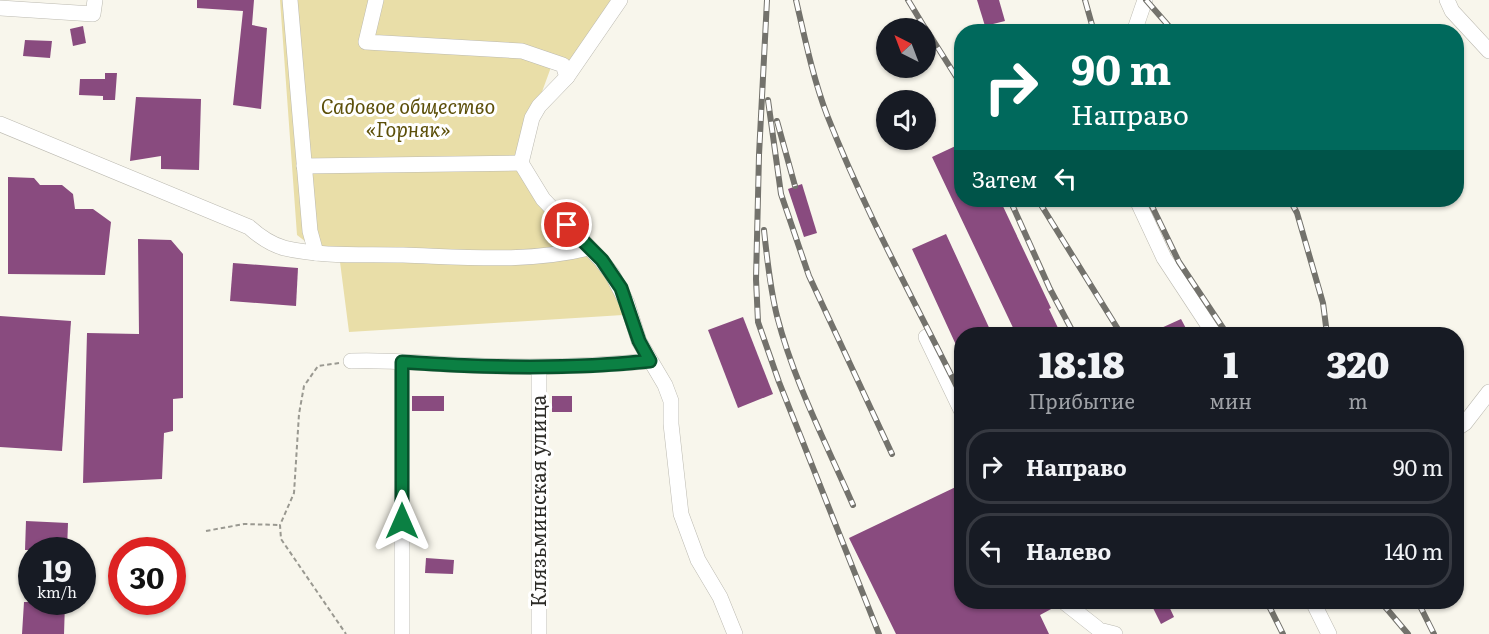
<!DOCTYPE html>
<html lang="ru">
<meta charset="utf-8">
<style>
:root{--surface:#171b24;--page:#242831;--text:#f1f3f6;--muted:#9ea1a6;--line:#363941}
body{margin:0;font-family:Literata,serif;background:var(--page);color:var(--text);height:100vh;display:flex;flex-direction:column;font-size:22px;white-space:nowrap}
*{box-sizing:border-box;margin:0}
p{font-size:20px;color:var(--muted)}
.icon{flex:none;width:33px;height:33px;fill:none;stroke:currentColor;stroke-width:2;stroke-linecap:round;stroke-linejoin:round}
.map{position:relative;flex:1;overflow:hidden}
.sheet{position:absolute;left:954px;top:327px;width:510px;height:282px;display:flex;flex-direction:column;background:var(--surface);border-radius:24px;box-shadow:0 2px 4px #0004}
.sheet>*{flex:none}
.top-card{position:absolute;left:954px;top:24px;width:510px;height:183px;border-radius:24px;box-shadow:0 2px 4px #0004;background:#00695c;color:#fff;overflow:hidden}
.needle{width:39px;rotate:318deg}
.buttons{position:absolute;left:876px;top:18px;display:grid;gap:12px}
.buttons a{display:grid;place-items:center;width:60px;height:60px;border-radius:50%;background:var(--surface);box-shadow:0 2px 4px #0004;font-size:30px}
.speed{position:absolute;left:18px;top:537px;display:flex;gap:12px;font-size:30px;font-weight:700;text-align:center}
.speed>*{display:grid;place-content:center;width:78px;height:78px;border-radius:50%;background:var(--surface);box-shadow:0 2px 4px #0004;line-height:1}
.speed small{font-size:15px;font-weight:400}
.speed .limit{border:9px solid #d22;background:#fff;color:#111}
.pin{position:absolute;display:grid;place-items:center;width:51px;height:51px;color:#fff;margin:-26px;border:3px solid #fff;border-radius:50%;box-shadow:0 2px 6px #0007}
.me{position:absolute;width:66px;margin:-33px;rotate:0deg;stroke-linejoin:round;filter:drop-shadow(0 0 4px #0008)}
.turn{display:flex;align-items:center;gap:21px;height:126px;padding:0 18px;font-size:27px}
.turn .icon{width:78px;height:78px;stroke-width:2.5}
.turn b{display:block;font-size:42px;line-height:51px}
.then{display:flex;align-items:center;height:57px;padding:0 18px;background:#0003;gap:12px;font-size:22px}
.eta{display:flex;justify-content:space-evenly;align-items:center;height:102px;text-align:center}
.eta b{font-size:36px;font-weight:800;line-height:42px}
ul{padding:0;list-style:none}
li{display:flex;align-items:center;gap:18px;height:75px;margin:0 12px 9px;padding:0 6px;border:3px solid var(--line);border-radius:24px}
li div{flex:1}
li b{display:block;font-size:22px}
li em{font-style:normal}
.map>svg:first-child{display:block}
</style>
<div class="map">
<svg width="1489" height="634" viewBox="0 0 1489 634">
<rect width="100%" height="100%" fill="#f8f6ec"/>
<polygon fill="#e9dea8" points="280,0 619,0 573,66 554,59 524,141 521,163 595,259 621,300 623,315 349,332 340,262 315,249 297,235"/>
<g fill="#894b7f">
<polygon points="197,0 254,0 252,25 267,28 261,109 233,105 243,11 197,8"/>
<polygon points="977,0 999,0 1005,21 985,26"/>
<polygon points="83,26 86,43 73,46 70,29"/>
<polygon points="25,40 52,41 50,58 23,56"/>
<polygon points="105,73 117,73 115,100 103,100 103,96 79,95 80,79 105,79"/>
<polygon points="136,97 201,99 199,170 161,169 161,156 130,161"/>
<polygon points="962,143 962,200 1000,200 1051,308 1049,309 1058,328 1044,334 1016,334 932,157"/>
<polygon points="8,177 34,178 40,185 62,185 73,194 75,209 93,209 111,222 105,275 8,274"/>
<polygon points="802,184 817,233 804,237 788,189"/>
<polygon points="946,234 992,334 962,334 962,358 912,249"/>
<polygon points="138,239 171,240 183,254 183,398 173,399 173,431 164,433 162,479 83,483 87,333 139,334"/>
<polygon points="233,263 298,268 296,306 230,301"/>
<polygon points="0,316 71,321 62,451 0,447"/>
<polygon points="743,317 773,394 738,408 708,330"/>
<polygon points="1181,319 1189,334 1148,334"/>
<rect x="412" y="396" width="32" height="15"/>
<rect x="552" y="396" width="20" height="16"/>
<polygon points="962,484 962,602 1050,602 1053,608 1040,615 1049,634 896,634 849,538"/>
<polygon points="26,521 68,523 67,550 25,550"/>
<polygon points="426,558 454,560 453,574 425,573"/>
<polygon points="24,602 65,602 64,634 22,634"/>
<polygon points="1150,602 1167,602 1174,617 1161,624"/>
</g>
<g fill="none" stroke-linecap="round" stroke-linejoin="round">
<defs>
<g id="minor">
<polyline points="290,0 310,231 316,253"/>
<polyline points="376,0 366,42 522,51 563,65 567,77"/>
<polyline points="620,0 567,77 539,106 532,118 521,163 543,199 601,260 612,274 627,303 639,341 665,385 671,401 671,424 681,514 698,560 720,597 735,634"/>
<polyline points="1447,0 1452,11 1489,51"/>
<polyline points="0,8 93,14 95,0"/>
<polyline points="1134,32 1145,0"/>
<path d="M 0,124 L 249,227 C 260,237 270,244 284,248 C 322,257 363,254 403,255 C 465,257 528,263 589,248"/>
<polyline points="304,166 521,163"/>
<polyline points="1137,200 1164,258 1214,334"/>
<polyline points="926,337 962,412"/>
<path d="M 351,361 C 388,359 424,364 461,365 C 524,368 587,367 650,361"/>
<polyline points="539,367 539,634"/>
<polyline points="1456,429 1465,423 1489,392"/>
<polyline points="1064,602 1097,628"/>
<polyline points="1313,602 1329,634"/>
<polyline points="1103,631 1115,634"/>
<polyline points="402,634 402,362"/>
</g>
</defs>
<use href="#minor" stroke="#bcbab1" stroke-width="16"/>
<g stroke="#9a9991" stroke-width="2" stroke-dasharray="4.5 3" stroke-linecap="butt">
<polyline points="339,363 318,366 304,386 299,414 294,493 280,525 281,539 346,634"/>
<polyline points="206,531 244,524 280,525"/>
</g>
<use href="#minor" stroke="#fff" stroke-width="15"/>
<defs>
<g id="rail">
<polyline points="767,0 759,155 756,279 758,322 779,382 879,634"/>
<path d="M 796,0 C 805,39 813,78 827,115 C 865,212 916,304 962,397"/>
<polyline points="908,0 925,28"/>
<polyline points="1085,0 1094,32"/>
<polyline points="1146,0 1174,32"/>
<polyline points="926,29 962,86"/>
<polyline points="768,100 781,194 809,276 892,454"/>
<polyline points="777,121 795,186"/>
<polyline points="1010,200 1050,289 1074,334"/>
<polyline points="1038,200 1121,334"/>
<polyline points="1149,200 1179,262 1227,334"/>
<polyline points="1290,200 1297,213 1323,303 1327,334"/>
<path d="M 764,230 C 767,259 770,288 777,316 C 794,382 826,443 853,505"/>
<polyline points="1267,602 1283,634"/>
<polyline points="1381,602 1408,634"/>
<polyline points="1418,602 1434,634"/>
</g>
</defs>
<use href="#rail" stroke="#73726c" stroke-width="6"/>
<use href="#rail" stroke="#fff" stroke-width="4" stroke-dasharray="11" stroke-linecap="butt"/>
</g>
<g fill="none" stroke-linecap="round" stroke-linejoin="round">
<defs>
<path id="route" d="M 402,521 L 402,362 C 485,368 567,370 650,361 L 639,341 L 621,288 L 602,260 L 567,225"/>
</defs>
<use href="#route" stroke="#07532c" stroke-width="15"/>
<use href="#route" stroke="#0b8043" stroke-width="10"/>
</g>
<g text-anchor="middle" stroke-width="6" stroke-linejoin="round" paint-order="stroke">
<g font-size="20" font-style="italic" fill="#5c4f09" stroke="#fff">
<text x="408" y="114">Садовое общество<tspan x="408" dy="23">«Горняк»</tspan></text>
</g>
<g font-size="20" fill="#2d2c28" stroke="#fff">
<text transform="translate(539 501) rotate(-90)" y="7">Клязьминская улица</text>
</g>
</g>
</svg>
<div class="buttons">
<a><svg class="needle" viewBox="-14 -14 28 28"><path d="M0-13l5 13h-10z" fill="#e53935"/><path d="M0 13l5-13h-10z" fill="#9ea1a6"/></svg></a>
<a><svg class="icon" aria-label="sound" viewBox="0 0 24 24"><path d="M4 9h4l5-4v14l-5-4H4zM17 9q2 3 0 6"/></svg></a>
</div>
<div class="speed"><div>19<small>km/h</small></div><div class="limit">30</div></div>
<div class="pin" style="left:567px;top:225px;background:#d93025"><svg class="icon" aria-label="arrive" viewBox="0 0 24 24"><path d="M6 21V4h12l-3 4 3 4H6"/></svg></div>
<svg class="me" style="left:402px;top:521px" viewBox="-20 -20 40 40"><path d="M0-17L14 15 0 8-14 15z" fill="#0b8043" stroke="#fff" stroke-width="4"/></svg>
<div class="top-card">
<div class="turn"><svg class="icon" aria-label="right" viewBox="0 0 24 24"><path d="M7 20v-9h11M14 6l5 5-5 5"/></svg><div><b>90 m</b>Направо</div></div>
<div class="then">Затем<svg class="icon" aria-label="left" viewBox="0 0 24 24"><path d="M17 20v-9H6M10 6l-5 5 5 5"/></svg></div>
</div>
<section class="sheet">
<div class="eta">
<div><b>18:18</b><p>Прибытие</p></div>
<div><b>1</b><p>мин</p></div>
<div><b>320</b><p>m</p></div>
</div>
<ul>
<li><svg class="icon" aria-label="right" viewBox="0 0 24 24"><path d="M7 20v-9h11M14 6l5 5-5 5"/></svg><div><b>Направо</b></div><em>90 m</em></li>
<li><svg class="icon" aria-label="left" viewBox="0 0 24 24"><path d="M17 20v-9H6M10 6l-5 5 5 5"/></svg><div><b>Налево</b></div><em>140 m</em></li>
</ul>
</section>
</div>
